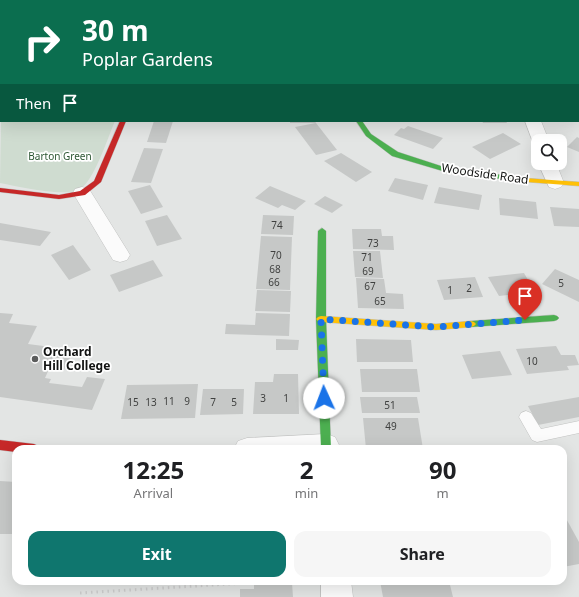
<!DOCTYPE html>
<style>
:root{--surface:#fff;--page:#f6f6f6;--text:#202124;--muted:#757577;--accent:#0f766e}
body{margin:0;font-family:"Noto Sans",sans-serif;background:var(--page);color:var(--text);height:100vh;display:flex;flex-direction:column;font-size:15px;white-space:nowrap}
*{box-sizing:border-box;margin:0}
p{font-size:13px;color:var(--muted)}
.icon{flex:none;width:22px;height:22px;fill:none;stroke:currentColor;stroke-width:2;stroke-linecap:round;stroke-linejoin:round}
.map{position:relative;flex:1;overflow:hidden}
.drawer{position:absolute;left:12px;top:445px;width:555px;height:140px;display:flex;flex-direction:column;background:var(--surface);border-radius:12px;box-shadow:0 4px 16px #0002}
.drawer>*{flex:none}
.hud{position:absolute;left:0px;top:0px;width:579px;height:122px;box-shadow:0 4px 16px #0002;background:#0b6e4f;color:#fff;overflow:hidden}
.tools{position:absolute;left:531px;top:134px;display:grid;gap:8px}
.tools a{display:grid;place-items:center;width:36px;height:36px;border-radius:8px;background:var(--surface);box-shadow:0 4px 16px #0002;font-size:20px}
.pin{position:absolute;display:grid;place-items:center;width:34px;height:34px;color:#fff;margin:-41px -17px;border-radius:50% 50% 50% 0;rotate:-45deg;box-shadow:0 0 4px #0007}
.pin .icon{rotate:45deg}
.me{position:absolute;width:44px;margin:-22px;rotate:358deg;stroke-linejoin:round;filter:drop-shadow(0 0 3px #0008)}
.turn{display:flex;align-items:center;gap:14px;height:84px;padding:0 16px;font-size:18px}
.turn .icon{width:52px;height:52px;stroke-width:2.5}
.turn b{display:block;font-size:28px;line-height:34px}
.then{display:flex;align-items:center;height:38px;padding:0 16px;background:#0003;gap:8px;font-size:15px}
.eta{display:flex;justify-content:space-evenly;align-items:center;height:68px;text-align:center}
.eta b{font-size:24px;font-weight:700;line-height:28px}
.primary-button{display:flex;gap:8px;margin-top:auto;padding:8px 16px}
.primary-button a{flex:1;height:46px;border-radius:12px;background:var(--accent);color:#fff;font-size:16px;font-weight:700;line-height:46px;text-align:center}
.primary-button a+a{background:var(--page);color:var(--text)}
.map>svg:first-child{display:block}
</style>
<div class="map">
<svg width="579" height="597" viewBox="0 0 579 597">
<rect width="100%" height="100%" fill="#e3e5e4"/>
<path fill="#cfdcd0" d="M 1,121 L 115,121 C 108,137 94,181 80,189 C 65,198 17,186 0,183 Z"/>
<g fill="#c6c8c7">
<polygon points="154,121 173,121 166,143 147,142"/>
<polygon points="290,121 315,121 316,123 290,123"/>
<polygon points="482,121 506,121 507,123 483,123"/>
<polygon points="316,123 337,150 316,155 295,127"/>
<polygon points="408,126 443,138 433,149 394,135 401,128 404,129"/>
<polygon points="503,133 521,144 490,159 472,147"/>
<polygon points="577,137 579,138 579,152 567,147"/>
<polygon points="144,148 163,149 151,183 131,182"/>
<polygon points="341,153 372,172 356,182 324,161"/>
<polygon points="395,178 428,185 423,200 388,191"/>
<polygon points="150,185 163,207 141,214 128,191"/>
<polygon points="270,186 306,201 295,210 282,205 278,208 255,198"/>
<polygon points="439,187 482,195 479,210 434,203"/>
<polygon points="325,196 343,205 332,213 314,204"/>
<polygon points="499,198 536,202 538,219 500,215"/>
<polygon points="550,207 579,209 579,227 554,226"/>
<polygon points="167,215 182,239 157,246 145,221"/>
<polygon points="263,215 294,216 293,235 261,234"/>
<polygon points="0,223 51,232 40,246 0,240"/>
<polygon points="352,229 381,229 382,236 393,236 394,250 353,249"/>
<polygon points="261,236 292,237 290,290 256,289"/>
<polygon points="73,245 91,270 69,280 51,255"/>
<polygon points="353,251 380,251 383,278 355,277"/>
<polygon points="153,260 163,276 119,292 110,275"/>
<polygon points="555,269 579,280 579,302 542,284"/>
<polygon points="524,273 535,292 499,296 488,277"/>
<polygon points="475,277 483,297 444,300 437,280"/>
<polygon points="356,278 384,279 386,293 403,294 404,309 358,308"/>
<polygon points="257,290 291,291 290,312 255,311"/>
<polygon points="0,313 13,314 9,323 37,326 28,344 74,350 64,370 49,369 45,378 51,379 49,383 82,387 87,377 105,379 92,410 0,397"/>
<polygon points="256,313 290,314 289,336 225,334 226,324 255,325"/>
<polygon points="276,339 299,340 298,350 276,350"/>
<polygon points="356,339 411,340 413,362 357,362"/>
<polygon points="556,346 561,355 575,355 579,365 567,366 569,370 527,374 516,349"/>
<polygon points="500,351 512,375 472,379 462,355"/>
<polygon points="360,369 417,369 420,392 362,392"/>
<polygon points="274,374 298,374 299,414 253,414 255,382 273,382"/>
<polygon points="198,384 195,418 121,419 127,385"/>
<polygon points="203,389 244,389 243,414 200,415"/>
<polygon points="360,397 417,397 420,413 362,413"/>
<polygon points="579,397 579,417 538,425 528,406"/>
<polygon points="363,418 418,418 423,449 366,449"/>
<polygon points="0,481 16,482 16,534 0,534"/>
<polygon points="563,513 579,542 579,564 563,567"/>
<polygon points="380,581 449,581 453,597 383,597"/>
<polygon points="292,583 293,597 240,597 240,589 254,589 254,585"/>
</g>
<g fill="none" stroke-linecap="round" stroke-linejoin="round">
<defs>
<polygon id="lane" points="526,411 531,413 541,429 579,421 579,433 537,442 532,440 519,417 521,413"/>
<g id="street">
<rect x="114" y="0" width="12" height="1"/>
<rect x="332" y="0" width="12" height="1"/>
<polygon points="0,99 1,99 0,110"/>
<polygon points="525,121 541,121 549,141 538,141 538,146 534,145"/>
<polygon points="538,163 556,163 564,183 561,187 555,189 549,187"/>
<polygon points="82,187 89,189 127,250 130,255 127,260 120,262 113,260 73,193 75,189"/>
<polygon points="326,434 335,437 339,445 337,449 234,449 238,441 247,438"/>
<polygon points="321,581 351,581 353,597 321,597"/>
</g>
<g id="fast">
<polygon points="169,0 188,0 168,1"/>
<rect x="0" y="11" width="1" height="4"/>
<polygon points="356,121 362,121 371,134 398,152 447,168 527,178 531,180 527,182 446,172 392,156 366,136"/>
<polygon points="322,228 326,231 326,319 331,449 321,449 316,319 318,231"/>
<polygon points="554,315 557,316 559,318 557,320 554,321 471,327 468,326 466,324 468,322 471,321"/>
</g>
<g id="slow">
<polygon points="524,178 579,182 579,186 527,182 523,180"/>
<polygon points="321,316 436,324 471,321 474,322 476,324 474,326 471,327 436,330 321,322 318,321 316,319 318,317"/>
</g>
<g id="jam">
<polygon points="120,121 126,121 101,182 85,195 59,199 0,192 0,188 59,195 80,191 94,181"/>
<polygon points="0,440 34,444 38,446 39,449 16,449 16,452 0,450"/>
</g>
</defs>
<use href="#lane" stroke="#c1c2c1" stroke-width="1"/>
<use href="#street" stroke="#c1c2c1" stroke-width="1"/>
<use href="#fast" stroke="#c1c2c1" stroke-width="1"/>
<use href="#slow" stroke="#c1c2c1" stroke-width="1"/>
<use href="#jam" stroke="#c1c2c1" stroke-width="1"/>
<polyline stroke="#cdcdcd" stroke-width="3" stroke-dasharray="1.5 4" stroke-linecap="butt" points="80,593 278,581"/>
<use href="#lane" fill="#fbfbfb" fill-rule="evenodd"/>
<use href="#street" fill="#fbfbfb" fill-rule="evenodd"/>
<use href="#fast" fill="#4caf50" fill-rule="evenodd"/>
<use href="#slow" fill="#ffc107" fill-rule="evenodd"/>
<use href="#jam" fill="#c62828" fill-rule="evenodd"/>
</g>
<g fill="none" stroke-linecap="round" stroke-linejoin="round">
<polyline stroke="#1a73e8" stroke-width="7" stroke-dasharray="0 12.6" points="324,398 321,319 436,327 525,320"/>
</g>
<circle fill="#5b5c5c" stroke="#fff" stroke-width="1.5" cx="35" cy="359" r="4"/>
<g text-anchor="middle" stroke-width="3.5" stroke-linejoin="round" paint-order="stroke">
<g font-size="10" fill="#2c5632" stroke="#fff">
<text x="60" y="160">Barton Green</text>
</g>
<g font-size="10" fill="#3f403f">
<text x="277" y="229">74</text>
<text x="373" y="247">73</text>
<text x="276" y="259">70</text>
<text x="367" y="261">71</text>
<text x="275" y="273">68</text>
<text x="368" y="275">69</text>
<text x="274" y="286">66</text>
<text x="561" y="287">5</text>
<text x="370" y="290">67</text>
<text x="469" y="292">2</text>
<text x="450" y="294">1</text>
<text x="380" y="305">65</text>
<text x="532" y="365">10</text>
<text x="263" y="402">3</text>
<text x="286" y="402">1</text>
<text x="169" y="405">11</text>
<text x="187" y="405">9</text>
<text x="133" y="406">15</text>
<text x="151" y="406">13</text>
<text x="213" y="406">7</text>
<text x="234" y="406">5</text>
<text x="390" y="409">51</text>
<text x="391" y="430">49</text>
</g>
<g font-size="12" fill="#121312" stroke="#fff">
<text transform="translate(485 174) rotate(8)" y="4">Woodside Road</text>
</g>
<g font-size="12" font-weight="bold" fill="#121312" stroke="#fff" text-anchor="start">
<text x="43" y="356">Orchard<tspan x="43" dy="14">Hill College</tspan></text>
</g>
</g>
</svg>
<div class="tools">
<a><svg class="icon" aria-label="search" viewBox="0 0 24 24"><circle cx="10" cy="10" r="6"/><path d="M15 15l6 6"/></svg></a>
</div>
<div class="pin" style="left:525px;top:320px;background:#d93025"><svg class="icon" aria-label="arrive" viewBox="0 0 24 24"><path d="M6 21V4h12l-3 4 3 4H6"/></svg></div>
<svg class="me" style="left:324px;top:398px" viewBox="-20 -20 40 40"><circle r="19" fill="#fff"/><path d="M0-13L10 11 0 6-10 11z" fill="#1a73e8"/></svg>
<div class="hud">
<div class="turn"><svg class="icon" aria-label="right" viewBox="0 0 24 24"><path d="M7 20v-9h11M14 6l5 5-5 5"/></svg><div><b>30 m</b>Poplar Gardens</div></div>
<div class="then">Then<svg class="icon" aria-label="arrive" viewBox="0 0 24 24"><path d="M6 21V4h12l-3 4 3 4H6"/></svg></div>
</div>
<section class="drawer">
<div class="eta">
<div><b>12:25</b><p>Arrival</p></div>
<div><b>2</b><p>min</p></div>
<div><b>90</b><p>m</p></div>
</div>
<div class="primary-button"><a>Exit</a><a>Share</a></div>
</section>
</div>
